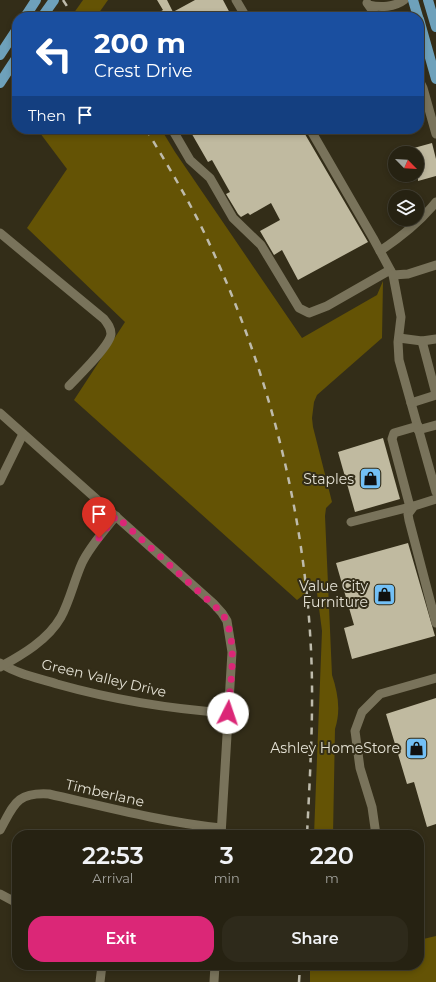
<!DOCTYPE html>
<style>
:root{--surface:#262212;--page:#2e2a1b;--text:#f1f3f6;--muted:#a4a49f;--line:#423f32;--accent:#db2777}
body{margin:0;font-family:Montserrat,sans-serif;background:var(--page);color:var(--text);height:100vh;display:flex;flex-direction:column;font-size:15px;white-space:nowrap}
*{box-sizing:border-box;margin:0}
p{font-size:13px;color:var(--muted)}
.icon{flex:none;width:22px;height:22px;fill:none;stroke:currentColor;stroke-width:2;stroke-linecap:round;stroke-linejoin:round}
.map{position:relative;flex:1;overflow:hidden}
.panel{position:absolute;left:12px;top:830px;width:412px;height:140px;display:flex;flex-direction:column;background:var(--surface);border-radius:16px;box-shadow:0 2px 6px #0003,0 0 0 1px var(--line)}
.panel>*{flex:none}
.banner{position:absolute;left:12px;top:12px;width:412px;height:122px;border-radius:16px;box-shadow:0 2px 6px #0003,0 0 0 1px var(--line);background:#1a4fa0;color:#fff;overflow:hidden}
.needle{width:26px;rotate:114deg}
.buttons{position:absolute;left:388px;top:146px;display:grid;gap:8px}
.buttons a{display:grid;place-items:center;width:36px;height:36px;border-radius:50%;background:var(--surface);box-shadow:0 2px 6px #0003,0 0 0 1px var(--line);font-size:20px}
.pin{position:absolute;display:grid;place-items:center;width:34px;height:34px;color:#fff;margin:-41px -17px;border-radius:50% 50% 50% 0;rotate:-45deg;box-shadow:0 0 4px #0007}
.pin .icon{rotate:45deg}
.me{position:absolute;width:44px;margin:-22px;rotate:4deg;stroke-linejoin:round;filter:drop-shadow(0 0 3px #0008)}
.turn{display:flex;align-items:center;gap:14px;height:84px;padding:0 16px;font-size:18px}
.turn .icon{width:52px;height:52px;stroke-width:2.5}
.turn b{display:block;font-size:28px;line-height:34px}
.then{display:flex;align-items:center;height:38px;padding:0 16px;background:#0003;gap:8px;font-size:15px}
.eta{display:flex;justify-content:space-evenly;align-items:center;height:68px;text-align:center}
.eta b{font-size:24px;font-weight:600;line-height:28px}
.button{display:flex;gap:8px;margin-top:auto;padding:8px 16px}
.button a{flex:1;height:46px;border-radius:16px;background:var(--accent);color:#fff;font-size:16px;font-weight:600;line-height:46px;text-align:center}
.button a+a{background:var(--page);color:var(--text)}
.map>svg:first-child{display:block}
</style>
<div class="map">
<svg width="436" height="982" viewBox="0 0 436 982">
<rect width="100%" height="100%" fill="#332d18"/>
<g fill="#645305">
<polygon points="83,0 108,0 96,17 71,17"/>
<path d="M 37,129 L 161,129 L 175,152 L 302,338 L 377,295 L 383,281 L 382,338 L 317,395 L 314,402 L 312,418 L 313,427 L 332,502 L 326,508 L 325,516 L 332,675 C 338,693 341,711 335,729 L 333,835 L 314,835 L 322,631 L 316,585 L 297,600 L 74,400 L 125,322 L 27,228 L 67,169 Z"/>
<polygon points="436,936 436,982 310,982 310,965 419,965 419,940"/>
</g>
<g fill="#c0baa0">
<polygon points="157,0 167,0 173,12 195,0 223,0 232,17 151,17 163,10"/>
<polygon points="189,129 302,129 368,242 298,280 282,250 274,255 260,231 280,220 271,203 250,215 248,213 241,217 238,214 226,194 230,192 212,160 208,162"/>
<polygon points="432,143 436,159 436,176 418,181 417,153 403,153 403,151"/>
<polygon points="383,438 400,499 355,512 338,452"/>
<polygon points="408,543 435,636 352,659 344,628 354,625 336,563"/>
<polygon points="436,698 436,824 427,827 414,782 407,784 386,714"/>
</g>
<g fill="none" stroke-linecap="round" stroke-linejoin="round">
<g stroke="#79735b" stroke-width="9">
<polyline points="236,0 246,17"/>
<polyline points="367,3 377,17"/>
<path d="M 369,5 C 380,8 395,7 404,0"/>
<polyline points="419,80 423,88 436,134"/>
<polyline points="172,129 190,160 210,178 233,218 261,245 299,308 309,313 327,306 390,270"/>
<polyline points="310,129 373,238 393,275 401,317 398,342 399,360 436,492"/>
<path d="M 0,233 L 104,319 C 108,324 111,328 111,334 C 110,346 78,376 69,386"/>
<path d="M 380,251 C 401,237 420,222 436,202"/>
<polyline points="393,275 408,274 436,265"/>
<polyline points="399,338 422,341 436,339"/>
<polyline points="422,341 436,394"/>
<polyline points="411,403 436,395"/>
<polyline points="0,413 213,603 222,613 227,621 232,652 221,835"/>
<polyline points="418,430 436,425"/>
<polyline points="0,481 23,434"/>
<polyline points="436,499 414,506 408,514 409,520 436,623"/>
<polyline points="410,507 392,439 394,433 418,426"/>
<polyline points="351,522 414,506"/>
<path d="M 0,663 C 17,674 38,678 57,684 C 114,700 170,709 228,713"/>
<path d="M 0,667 C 22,655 48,640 61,617 C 70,600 74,581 82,563 C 90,546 104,531 116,516"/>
<path d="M 0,830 C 14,805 16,792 49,794 C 106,807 162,822 221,828"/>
<polyline points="376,835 372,807 360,768 355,731 362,712 380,694 436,678"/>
<polyline points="0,894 17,903"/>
<polyline points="100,982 102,965"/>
<polyline points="214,982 215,965"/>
</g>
<g stroke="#6ea1bb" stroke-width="10">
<polyline points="413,0 418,17"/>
<polyline points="428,0 436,27"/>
<polyline points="25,17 36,0"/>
<polyline points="42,17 54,0"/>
<polyline points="419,19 436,79"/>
<polyline points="0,55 17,29"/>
<polyline points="0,83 17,57"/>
</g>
<g stroke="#bebbac" stroke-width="2.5" stroke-dasharray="7 7" stroke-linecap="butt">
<polyline points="63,0 74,17"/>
<path d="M 146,129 C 165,161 184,192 201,226 C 265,358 304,503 311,650 C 314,712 310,773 307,835"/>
<polyline points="299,982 300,965"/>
</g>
</g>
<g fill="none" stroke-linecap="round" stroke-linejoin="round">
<path stroke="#db2777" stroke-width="7" stroke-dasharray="0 12.6" d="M 99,538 L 116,516 L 222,613 C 239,639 230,683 228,713"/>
</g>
<defs>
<symbol id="shop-square" viewBox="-11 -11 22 22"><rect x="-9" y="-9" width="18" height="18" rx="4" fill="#73c0f6" stroke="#332d18"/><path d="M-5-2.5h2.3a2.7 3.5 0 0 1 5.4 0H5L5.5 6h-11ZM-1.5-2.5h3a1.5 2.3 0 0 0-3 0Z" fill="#111"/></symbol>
</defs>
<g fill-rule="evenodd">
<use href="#shop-square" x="358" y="466" width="25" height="25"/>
<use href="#shop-square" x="372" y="582" width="25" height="25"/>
<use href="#shop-square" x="404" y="736" width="25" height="25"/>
</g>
<g text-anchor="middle" stroke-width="4" stroke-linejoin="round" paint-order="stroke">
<g font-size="14" fill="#e4e1d4" stroke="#332d18" text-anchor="end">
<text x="354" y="484">Staples</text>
<text x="368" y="591">Value City<tspan x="368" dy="16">Furniture</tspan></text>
<text x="400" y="753">Ashley HomeStore</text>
</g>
<g font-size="14" fill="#e4e1d4" stroke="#332d18">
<text transform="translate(104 678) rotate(13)" y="5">Green Valley Drive</text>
<text transform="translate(105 793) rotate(13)" y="5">Timberlane</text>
</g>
</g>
</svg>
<div class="buttons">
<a><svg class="needle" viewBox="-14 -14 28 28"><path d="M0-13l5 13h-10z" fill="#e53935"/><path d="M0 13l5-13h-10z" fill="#a4a49f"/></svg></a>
<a><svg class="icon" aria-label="layers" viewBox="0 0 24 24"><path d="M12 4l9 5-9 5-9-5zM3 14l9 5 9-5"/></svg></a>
</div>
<div class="pin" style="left:99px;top:538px;background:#d93025"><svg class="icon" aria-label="arrive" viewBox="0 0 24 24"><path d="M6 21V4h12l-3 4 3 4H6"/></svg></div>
<svg class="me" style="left:228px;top:713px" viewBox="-20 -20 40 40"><circle r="19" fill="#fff"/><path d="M0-13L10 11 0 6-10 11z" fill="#db2777"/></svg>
<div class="banner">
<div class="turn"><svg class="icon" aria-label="left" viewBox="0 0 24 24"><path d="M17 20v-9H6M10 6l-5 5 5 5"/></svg><div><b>200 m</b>Crest Drive</div></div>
<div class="then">Then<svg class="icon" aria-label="arrive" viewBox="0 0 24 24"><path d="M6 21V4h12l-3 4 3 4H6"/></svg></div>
</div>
<section class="panel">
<div class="eta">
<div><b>22:53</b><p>Arrival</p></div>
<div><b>3</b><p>min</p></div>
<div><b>220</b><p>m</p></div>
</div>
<div class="button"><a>Exit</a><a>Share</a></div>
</section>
</div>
